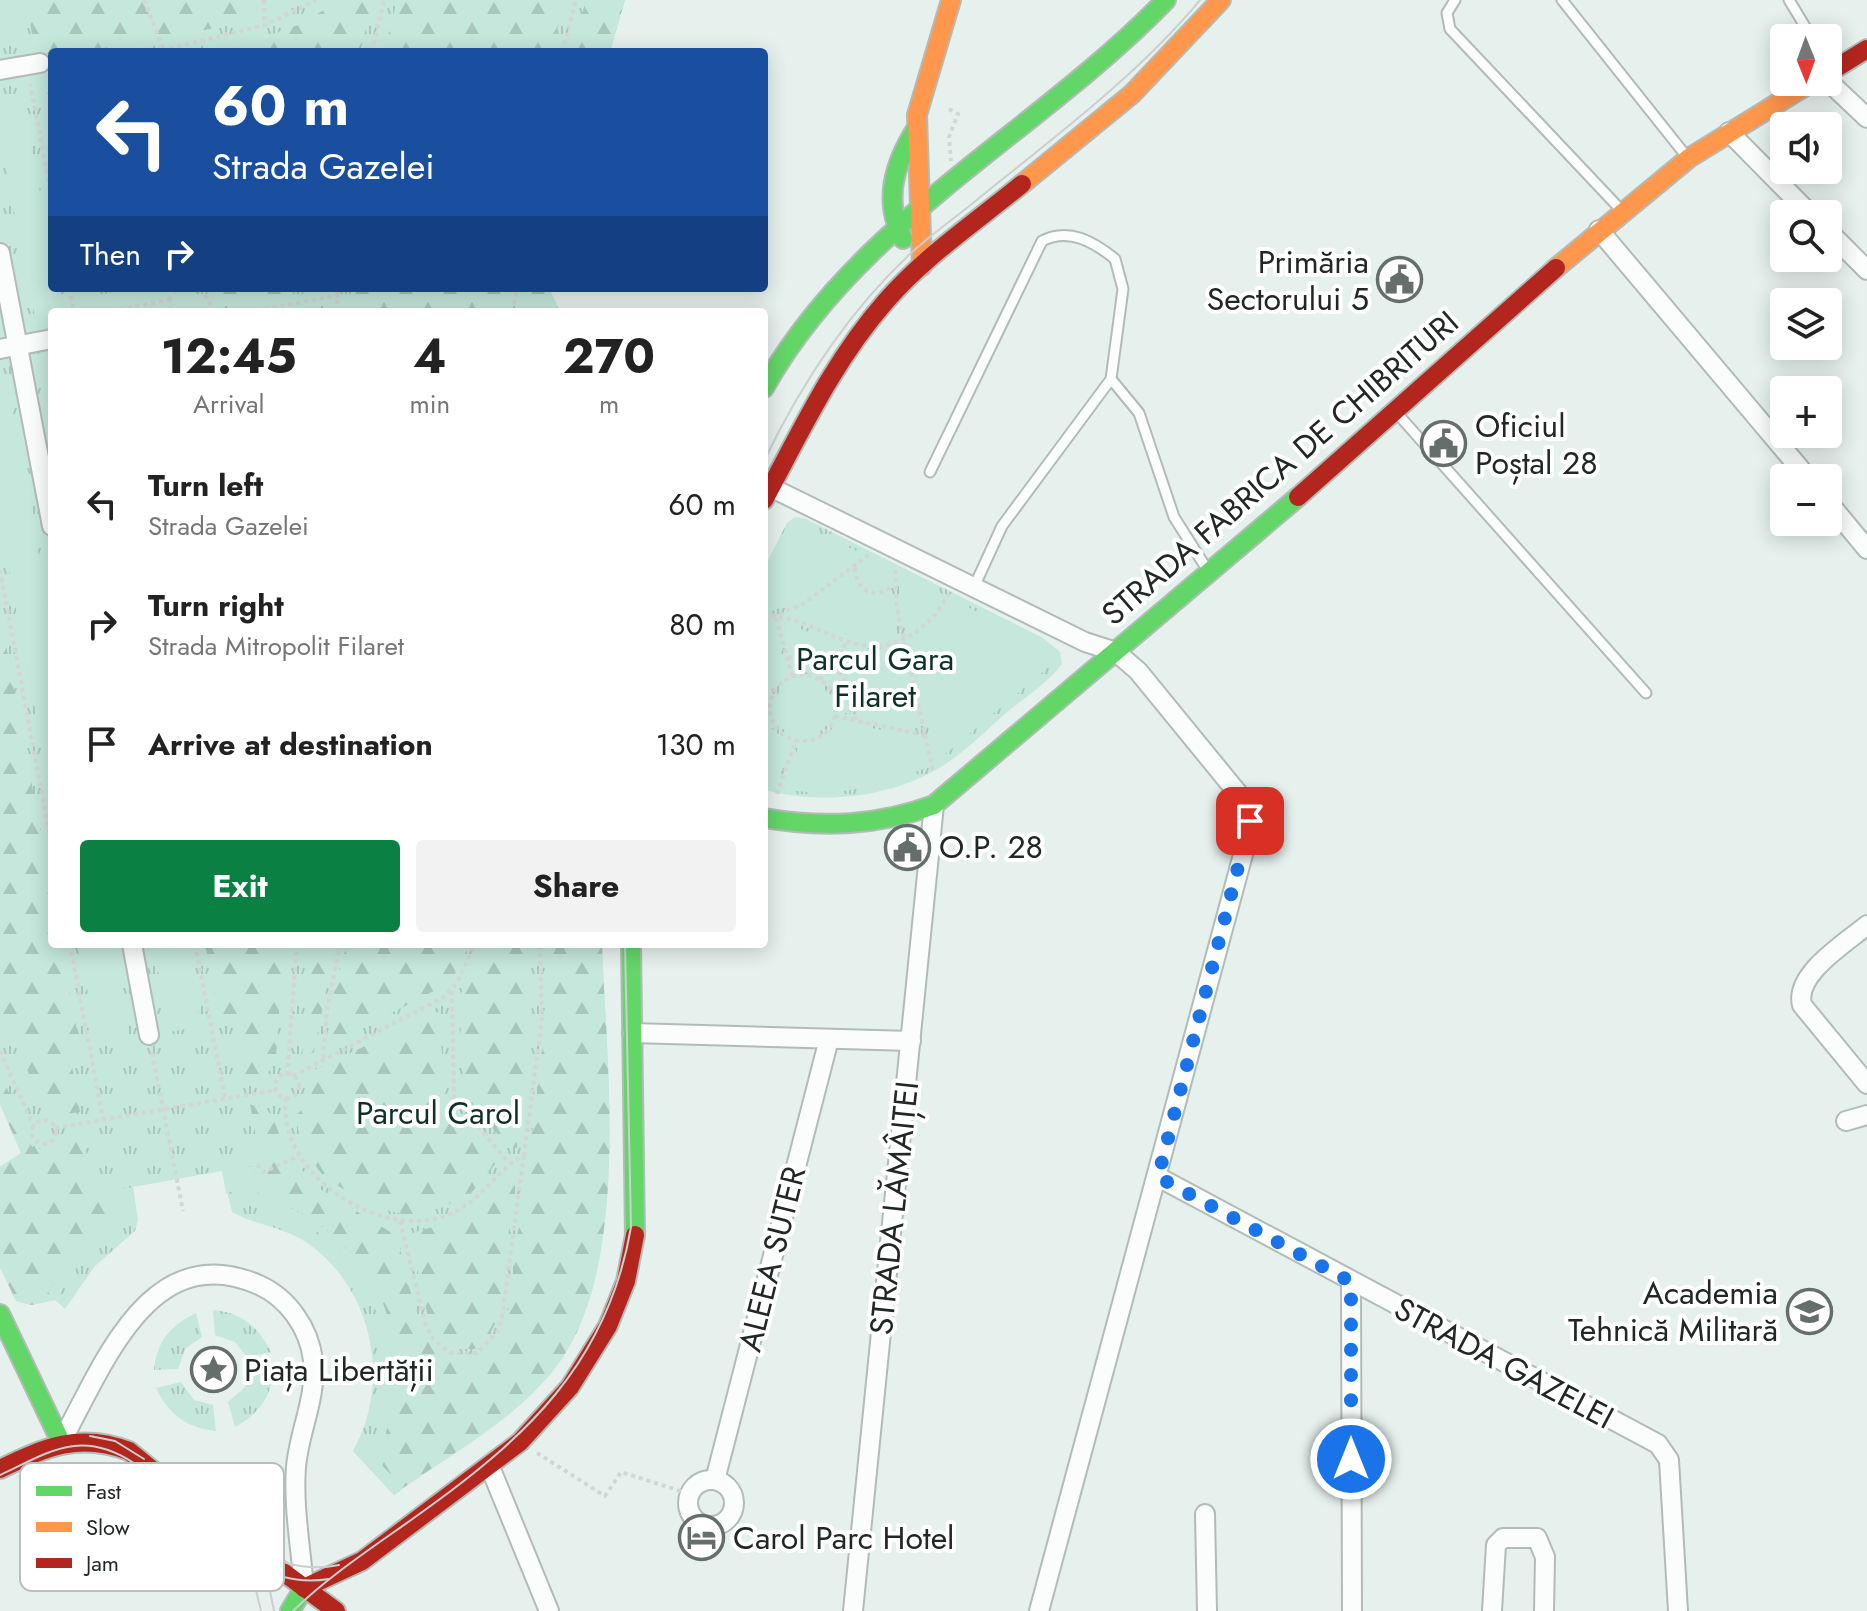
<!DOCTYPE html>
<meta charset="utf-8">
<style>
:root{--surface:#fff;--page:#f2f2f2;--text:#222;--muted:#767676;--accent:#0b8043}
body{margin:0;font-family:Jost,sans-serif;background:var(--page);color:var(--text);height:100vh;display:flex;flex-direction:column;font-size:30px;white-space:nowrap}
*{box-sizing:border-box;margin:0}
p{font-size:26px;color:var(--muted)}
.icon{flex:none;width:44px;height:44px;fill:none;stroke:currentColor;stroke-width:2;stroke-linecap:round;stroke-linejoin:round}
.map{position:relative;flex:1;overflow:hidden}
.drawer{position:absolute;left:48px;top:308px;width:720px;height:640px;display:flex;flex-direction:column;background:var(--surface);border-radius:8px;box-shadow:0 4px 20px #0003}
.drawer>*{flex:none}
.guide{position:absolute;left:48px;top:48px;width:720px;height:244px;border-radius:8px;box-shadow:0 4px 20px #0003;background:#1a4fa0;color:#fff;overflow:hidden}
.needle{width:52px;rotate:179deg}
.fabs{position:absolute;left:1770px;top:24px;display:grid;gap:16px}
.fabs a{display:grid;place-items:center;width:72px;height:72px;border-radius:8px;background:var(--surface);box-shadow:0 4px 20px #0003;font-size:40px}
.pin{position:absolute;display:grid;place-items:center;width:68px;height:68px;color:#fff;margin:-34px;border-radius:16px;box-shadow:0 4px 12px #0006}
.me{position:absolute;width:88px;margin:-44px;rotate:0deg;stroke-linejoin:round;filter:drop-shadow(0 0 6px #0008)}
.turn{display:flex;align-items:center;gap:28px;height:168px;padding:0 32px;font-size:36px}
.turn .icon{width:104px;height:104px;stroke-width:2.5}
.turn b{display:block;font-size:56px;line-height:68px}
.then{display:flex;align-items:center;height:76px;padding:0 32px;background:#0003;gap:16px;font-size:30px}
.eta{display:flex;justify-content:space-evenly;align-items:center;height:136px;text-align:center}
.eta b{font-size:48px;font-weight:700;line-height:56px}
.cta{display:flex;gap:16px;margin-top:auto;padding:16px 32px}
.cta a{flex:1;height:92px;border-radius:8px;background:var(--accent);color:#fff;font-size:32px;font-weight:700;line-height:92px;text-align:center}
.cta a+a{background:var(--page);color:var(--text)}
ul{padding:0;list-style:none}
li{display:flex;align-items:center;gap:24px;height:120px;padding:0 32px}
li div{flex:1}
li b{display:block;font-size:30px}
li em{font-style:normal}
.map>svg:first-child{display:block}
</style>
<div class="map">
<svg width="1867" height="1611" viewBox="0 0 1867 1611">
<defs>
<pattern id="grass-tufts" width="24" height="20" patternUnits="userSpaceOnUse" patternTransform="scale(2)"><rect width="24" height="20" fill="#c5e7dc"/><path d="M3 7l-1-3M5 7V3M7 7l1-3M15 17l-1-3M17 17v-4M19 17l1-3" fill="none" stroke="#a9c6bd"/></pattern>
<pattern id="forest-firs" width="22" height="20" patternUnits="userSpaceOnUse" patternTransform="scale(2)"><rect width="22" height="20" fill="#c5e7dc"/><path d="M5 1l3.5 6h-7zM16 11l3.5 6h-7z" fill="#a9c6bd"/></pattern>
<pattern id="water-waves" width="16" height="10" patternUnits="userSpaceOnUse" patternTransform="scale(2)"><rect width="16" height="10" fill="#8bbcae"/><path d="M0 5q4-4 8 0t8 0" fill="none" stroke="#71998d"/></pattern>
</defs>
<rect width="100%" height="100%" fill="#e6f1ee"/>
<g fill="url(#grass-tufts)">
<path d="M 0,0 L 625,0 L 610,52 L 52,52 L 52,288 L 549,288 L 560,312 L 52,312 L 52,944 L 602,944 C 606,1066 633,1272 552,1372 C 510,1424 447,1456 394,1495 L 353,1451 C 392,1382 373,1288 306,1242 C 281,1226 255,1225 232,1212 L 222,1171 L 133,1187 L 138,1220 L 135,1231 L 94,1267 L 65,1309 L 55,1300 L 31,1305 L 16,1301 L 0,1267 L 0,1167 L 21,1153 L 0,1104 Z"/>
<path d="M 795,517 L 806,519 L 1043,638 L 1060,652 L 1062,664 C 1048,683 1024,698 1006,713 C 989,728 972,745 954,758 C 902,797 826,806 764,790 L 764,568 L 787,523 Z"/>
<path d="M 213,1310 C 241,1312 259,1327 271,1352 L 247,1357 L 235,1342 L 215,1335 Z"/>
<path d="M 196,1313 L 202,1337 L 185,1349 L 178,1369 L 154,1370 C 157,1341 170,1326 196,1313 Z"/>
<path d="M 274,1367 C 272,1396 260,1413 235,1427 L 228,1402 L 245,1387 L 249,1369 Z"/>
<path d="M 181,1382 L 194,1400 L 213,1405 L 216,1431 C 187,1428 169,1415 156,1388 Z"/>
</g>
<g fill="url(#forest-firs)">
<polygon points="26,0 256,0 257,14 248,21 147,42 42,56 39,44 34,45"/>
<polygon points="340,0 373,0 360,52 221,52 301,24"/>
<polygon points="397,0 528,0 563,8 551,52 384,52"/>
<polygon points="586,0 625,0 610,52 572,52"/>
<polygon points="52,74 52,151 40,86 45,85 44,75"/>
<polygon points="213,288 315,288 223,307"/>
<polygon points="351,288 507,288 504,312 351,312"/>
<polygon points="524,288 549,288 560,312 521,312"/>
<polygon points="0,612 52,894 52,944 61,944 80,1047 69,1049 80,1112 59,1115 49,1110 42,1100 0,1014"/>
<path d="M 205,944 L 284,944 L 276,1057 C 271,1075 262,1078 246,1083 L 236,1021 L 220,1023 Z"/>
<polygon points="310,944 335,944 314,1052 302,1060"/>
<polygon points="347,944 470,944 451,982 330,1045 334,989"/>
<polygon points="486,944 528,944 532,1019 517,1148 508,1146 464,1095 459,997"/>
<path d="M 545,944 L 602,944 C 606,1065 633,1275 552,1372 C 511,1421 454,1452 403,1488 L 377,1460 C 422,1341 381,1236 258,1194 L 253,1166 L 261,1164 L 250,1104 L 272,1114 L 285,1151 L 317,1187 L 397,1236 C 408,1273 417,1367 471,1358 C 491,1355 501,1336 507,1319 L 547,1020 Z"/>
<polygon points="440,1011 444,1100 496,1163 473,1191 444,1207 410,1216 375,1207 326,1179 301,1148 296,1115 311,1102 312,1071"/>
<polygon points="0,1072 32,1147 51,1151 84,1139 93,1193 101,1192 107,1222 93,1233 48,1292 55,1300 31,1305 16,1301 0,1267 0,1167 21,1153 0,1104"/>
<polygon points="516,1173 498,1318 486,1341 475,1349 452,1349 437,1336 429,1321 409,1234 466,1217 487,1203"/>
</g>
<g fill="#c5e7dc">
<polygon points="15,1 19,18 0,22 0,4"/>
<polygon points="22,99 52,255 52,288 58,288 63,312 35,318 0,138 0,103"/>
<polygon points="136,288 171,288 166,295 78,311 76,299"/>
<polygon points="184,288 196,295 206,312 177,312 175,301"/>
<polygon points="5,374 52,626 52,801 0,522 0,375"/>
<polygon points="796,523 863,554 801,600 764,614 764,580"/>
<circle cx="875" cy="575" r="14"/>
<polygon points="900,572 943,594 928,618 907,633 899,598"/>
<path d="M 850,577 C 858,596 870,602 890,595 L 898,636 L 865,641 L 793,614 Z"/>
<polygon points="951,598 1055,654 1056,661 936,762 909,642 935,624"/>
<polygon points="773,622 787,674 764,697 764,623"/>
<polygon points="782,622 841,644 831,658 805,651 790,653"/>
<polygon points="900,645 919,728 860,716 855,687 838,663 849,647 875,650"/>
<polygon points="805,660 825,665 819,674 795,671 793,661"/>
<polygon points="832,671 846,690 851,714 840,712 837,692 827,679"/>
<circle cx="803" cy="708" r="29"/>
<polygon points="764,706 771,728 790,743 775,787 764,784"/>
<path d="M 838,721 L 921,738 L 928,767 C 881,786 834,799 784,789 L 799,745 L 823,740 Z"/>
<polygon points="79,944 111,944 129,1039 97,1044"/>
<polygon points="153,944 185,944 201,1026 170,1032"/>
<path d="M 253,1166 L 258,1194 C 382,1238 422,1339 377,1460 L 403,1488 L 394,1495 L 353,1451 L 360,1439 L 374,1446 C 413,1338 361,1223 244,1201 L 242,1190 L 226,1193 L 222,1171 Z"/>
<path d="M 133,1187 L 136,1208 L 122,1210 L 124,1222 L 84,1257 L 55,1300 L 48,1292 C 64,1265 82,1241 107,1222 L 101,1192 Z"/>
</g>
<circle fill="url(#water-waves)" cx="213" cy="1371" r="22"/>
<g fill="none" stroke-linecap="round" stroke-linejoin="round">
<defs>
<g id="lane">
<polyline points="1455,0 1447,13 1450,29 1622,211"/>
<polyline points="1562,0 1687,157"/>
<polyline points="1789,0 1812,38"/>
<polyline points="1111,379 1139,413 1174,517 1210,574"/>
<polyline points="1395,411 1646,693"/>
<path d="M 930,472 L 1042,241 C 1069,227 1094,242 1115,259 L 1123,289 L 1111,379 L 1002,526 L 974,587"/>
</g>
<g id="street">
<polyline points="0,70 40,63"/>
<polyline points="1828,81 1867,118"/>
<polyline points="1729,132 1810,214"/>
<polyline points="1599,230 1808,478"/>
<polyline points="1828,231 1867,270"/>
<polyline points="0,253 52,526"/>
<polyline points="0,349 52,339"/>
<polyline points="764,484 1085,642 1116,652 1138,671 1250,808 1248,836 1039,1611"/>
<polyline points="1828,502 1867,549"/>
<path d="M 1867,925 C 1846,943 1794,974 1802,1005 L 1867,1084"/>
<polyline points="132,944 149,1035"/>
<polyline points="632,1033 911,1041"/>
<polyline points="1846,1121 1867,1115"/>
<polyline points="1158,1177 1658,1444 1669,1460 1678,1611"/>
<polyline points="1351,1282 1352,1611"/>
<path d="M 61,1442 C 102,1369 149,1236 259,1285 C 288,1298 309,1328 313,1360 C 317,1398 299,1431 296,1467 C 293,1507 301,1549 304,1588"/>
<polyline points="490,1467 549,1611"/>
<polyline points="715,1480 829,1039"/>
<circle cx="711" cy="1503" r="23"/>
<polyline points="1205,1514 1207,1611"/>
<polyline points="853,1611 934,805"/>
<polyline points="1492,1611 1496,1545 1503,1538 1537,1538 1545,1557 1544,1611"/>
</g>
<g id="fast">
<path d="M 903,239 C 883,201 894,164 916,129"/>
<path d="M 764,388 C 856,223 1037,133 1166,0"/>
<path d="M 764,818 C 823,828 877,826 934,805 L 1298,497"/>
<polyline points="631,944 635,1235"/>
<polyline points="0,1314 61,1442"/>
<polyline points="290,1611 304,1588"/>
</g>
<g id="slow">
<polyline points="1022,184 1132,94 1221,0"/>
<polyline points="922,266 917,115 951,0"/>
<polyline points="1556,268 1689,158 1812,82"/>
</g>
<g id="jam">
<polyline points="1828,73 1867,49"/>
<polyline points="1298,497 1556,268"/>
<path d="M 764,500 C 801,431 834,360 886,301 C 925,256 977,221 1022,184"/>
<path d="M 0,1469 C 45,1447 80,1432 129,1451 L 226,1530 L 336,1611"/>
<polyline points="304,1588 362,1561 520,1442 570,1387 608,1326 626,1281 635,1235"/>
</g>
</defs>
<use href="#lane" stroke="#b2bbb8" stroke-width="13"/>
<use href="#street" stroke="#b2bbb8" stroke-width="22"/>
<use href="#fast" stroke="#b2bbb8" stroke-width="22"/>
<use href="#slow" stroke="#b2bbb8" stroke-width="22"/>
<use href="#jam" stroke="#b2bbb8" stroke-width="22"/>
<g stroke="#d3d6d5" stroke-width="4" stroke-dasharray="4 4" stroke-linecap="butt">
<polyline points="144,0 164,50"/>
<polyline points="264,0 265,25"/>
<polyline points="154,52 265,25 316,0"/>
<polyline points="372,52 384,0"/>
<polyline points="562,52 576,0"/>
<polyline points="30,83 52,199"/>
<polyline points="949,109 958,114 949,137 951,161"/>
<polyline points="69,288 74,312"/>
<polyline points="201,288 215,312"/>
<polyline points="169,300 178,288"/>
<polyline points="104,312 169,300 172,312"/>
<polyline points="249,312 339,295"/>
<polyline points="337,312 338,288"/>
<polyline points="513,312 517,288"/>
<path d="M 855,568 C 856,591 874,601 892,586"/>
<polyline points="0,570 52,848"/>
<polyline points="895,570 897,609 933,771"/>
<polyline points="764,619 803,604 870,554"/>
<path d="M 788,658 C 831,646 854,681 855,720"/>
<circle cx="803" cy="708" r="33"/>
<path d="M 792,676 L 776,617 C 804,619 826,636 853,643 C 895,655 930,629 949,593"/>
<polyline points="820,680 848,641"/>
<polyline points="835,716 925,735"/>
<polyline points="777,794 796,740"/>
<polyline points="70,944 103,1119"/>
<polyline points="195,944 225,1098"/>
<polyline points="452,991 454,1098 509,1163"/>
<polyline points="0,1051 34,1127"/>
<polyline points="152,1053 183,1211"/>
<polyline points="323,1058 327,1010 340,944"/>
<circle cx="287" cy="1086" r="12"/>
<polyline points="287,1075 297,944"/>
<polyline points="293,1076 444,997 457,983 475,944"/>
<path d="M 286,1098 C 276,1173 380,1242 448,1215 C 482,1201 495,1171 524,1155 L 542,1019 L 540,944"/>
<circle cx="44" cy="1132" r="12"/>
<polyline points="55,1128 276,1090"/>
<polyline points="257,1165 263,1172 299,1156"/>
<polyline points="400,1221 425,1323 433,1339 450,1353 477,1353 498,1331 502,1318 524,1155"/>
<polyline points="537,1453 605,1496 621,1472 690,1494"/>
</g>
<use href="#lane" stroke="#fbfdfc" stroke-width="9"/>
<use href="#street" stroke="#fbfdfc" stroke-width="18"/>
<use href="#fast" stroke="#63d668" stroke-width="18"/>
<use href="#slow" stroke="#ff974d" stroke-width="18"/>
<use href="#jam" stroke="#b3261e" stroke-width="18"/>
<g stroke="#cccfcf" stroke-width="2">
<path d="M 764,461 C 801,384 849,311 911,253 C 932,234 956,217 978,199 C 1054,137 1137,76 1200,0"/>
<polyline points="90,1436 115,1441 144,1459"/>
<path d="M 0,1475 C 23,1465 48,1449 74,1446 C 167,1436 214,1598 329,1579"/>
<path d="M 166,1477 C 217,1520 266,1580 339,1565"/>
<polyline points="238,1559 255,1586 261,1611"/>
<polyline points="261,1567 269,1586 274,1611"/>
<path d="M 293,1611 C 331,1574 375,1546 418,1515 C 525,1439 608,1363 631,1227 L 625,944"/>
</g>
</g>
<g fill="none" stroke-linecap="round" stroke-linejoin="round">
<polyline stroke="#1a73e8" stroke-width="14" stroke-dasharray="0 25.2" points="1250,821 1158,1177 1351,1282 1351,1459"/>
</g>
<defs>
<symbol id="civic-ring" viewBox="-11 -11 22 22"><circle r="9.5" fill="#fff" stroke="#656e6b" stroke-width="1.5"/><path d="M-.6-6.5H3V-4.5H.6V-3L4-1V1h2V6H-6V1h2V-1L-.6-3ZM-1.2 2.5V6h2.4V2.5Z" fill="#656e6b"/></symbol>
<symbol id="university-ring" viewBox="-11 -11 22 22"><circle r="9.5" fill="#fff" stroke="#656e6b" stroke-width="1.5"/><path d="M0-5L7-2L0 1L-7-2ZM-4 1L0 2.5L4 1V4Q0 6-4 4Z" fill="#656e6b"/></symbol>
<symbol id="sight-ring" viewBox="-11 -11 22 22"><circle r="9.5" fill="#fff" stroke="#656e6b" stroke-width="1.5"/><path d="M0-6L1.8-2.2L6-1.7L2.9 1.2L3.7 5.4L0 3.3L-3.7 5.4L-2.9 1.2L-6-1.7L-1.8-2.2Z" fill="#656e6b"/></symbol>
<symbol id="hotel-ring" viewBox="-11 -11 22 22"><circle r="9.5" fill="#fff" stroke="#656e6b" stroke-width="1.5"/><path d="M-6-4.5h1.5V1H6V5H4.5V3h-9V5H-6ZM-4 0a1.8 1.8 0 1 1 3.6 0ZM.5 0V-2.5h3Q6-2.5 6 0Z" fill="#656e6b"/></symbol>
</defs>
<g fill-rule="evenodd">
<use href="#civic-ring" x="1374" y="254" width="51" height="51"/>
<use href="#civic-ring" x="1418" y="418" width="51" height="51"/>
<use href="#civic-ring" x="882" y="822" width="51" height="51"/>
<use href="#university-ring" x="1784" y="1286" width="51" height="51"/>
<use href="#sight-ring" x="188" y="1344" width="51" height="51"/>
<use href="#hotel-ring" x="676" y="1512" width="51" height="51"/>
</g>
<g text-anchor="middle" stroke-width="8" stroke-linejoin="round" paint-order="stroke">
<g font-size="32" fill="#202724" stroke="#fff" text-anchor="start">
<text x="1369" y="273" text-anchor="end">Primăria<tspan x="1369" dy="37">Sectorului 5</tspan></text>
<text x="1475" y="437">Oficiul<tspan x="1475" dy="37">Poștal 28</tspan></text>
<text x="939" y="858">O.P. 28</text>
<text x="1778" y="1304" text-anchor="end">Academia<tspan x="1778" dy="37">Tehnică Militară</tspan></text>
<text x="244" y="1381">Piața Libertății</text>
<text x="733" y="1549">Carol Parc Hotel</text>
</g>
<g font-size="32" fill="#202724" stroke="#fff">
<text transform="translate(1280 468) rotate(-41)" y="11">STRADA FABRICA DE CHIBRITURI</text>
<text transform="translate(894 1208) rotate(-84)" y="11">STRADA LĂMÂIȚEI</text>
<text transform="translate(772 1259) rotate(-76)" y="11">ALEEA SUTER</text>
<text transform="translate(1504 1363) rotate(28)" y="11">STRADA GAZELEI</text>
</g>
<g font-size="32" fill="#0f3028" stroke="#fff">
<text x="875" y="670">Parcul Gara<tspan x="875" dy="37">Filaret</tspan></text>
<text x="438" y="1124">Parcul Carol</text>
</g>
</g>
<rect x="20" y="1463" width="264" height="128" rx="12" fill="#fff" stroke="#bcbebd" stroke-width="2"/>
<rect x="36" y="1486" width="36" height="10" fill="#63d668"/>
<rect x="36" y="1522" width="36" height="10" fill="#ff974d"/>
<rect x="36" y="1558" width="36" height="10" fill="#b3261e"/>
<g font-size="22" fill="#202724">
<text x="86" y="1499">Fast</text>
<text x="86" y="1535">Slow</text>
<text x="86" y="1571">Jam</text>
</g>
</svg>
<div class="fabs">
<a><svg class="needle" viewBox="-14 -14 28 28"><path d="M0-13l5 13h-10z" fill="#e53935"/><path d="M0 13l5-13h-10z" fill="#767676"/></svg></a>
<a><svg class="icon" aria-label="sound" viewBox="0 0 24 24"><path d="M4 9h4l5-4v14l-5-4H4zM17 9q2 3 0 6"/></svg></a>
<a><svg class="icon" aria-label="search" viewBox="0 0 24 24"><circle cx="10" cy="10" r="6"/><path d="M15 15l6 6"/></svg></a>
<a><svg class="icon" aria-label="layers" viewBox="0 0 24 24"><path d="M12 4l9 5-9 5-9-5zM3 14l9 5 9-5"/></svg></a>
<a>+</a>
<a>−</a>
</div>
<div class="pin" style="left:1250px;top:821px;background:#d93025"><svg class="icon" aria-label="arrive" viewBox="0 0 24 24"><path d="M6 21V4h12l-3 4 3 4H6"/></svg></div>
<svg class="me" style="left:1351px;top:1459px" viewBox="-20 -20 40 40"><circle r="17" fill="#1a73e8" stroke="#fff" stroke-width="3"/><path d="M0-11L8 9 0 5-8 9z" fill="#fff"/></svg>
<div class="guide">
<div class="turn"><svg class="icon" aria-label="left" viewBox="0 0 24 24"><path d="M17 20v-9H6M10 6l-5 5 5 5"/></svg><div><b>60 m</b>Strada Gazelei</div></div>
<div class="then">Then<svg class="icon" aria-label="right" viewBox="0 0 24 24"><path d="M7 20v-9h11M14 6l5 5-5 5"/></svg></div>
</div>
<section class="drawer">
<div class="eta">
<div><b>12:45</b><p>Arrival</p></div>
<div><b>4</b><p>min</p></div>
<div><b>270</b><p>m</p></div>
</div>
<ul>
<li><svg class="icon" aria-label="left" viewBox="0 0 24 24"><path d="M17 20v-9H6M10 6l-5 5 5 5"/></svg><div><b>Turn left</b><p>Strada Gazelei</p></div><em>60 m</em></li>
<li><svg class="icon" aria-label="right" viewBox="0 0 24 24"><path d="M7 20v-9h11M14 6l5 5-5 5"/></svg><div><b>Turn right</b><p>Strada Mitropolit Filaret</p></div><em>80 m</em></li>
<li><svg class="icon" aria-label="arrive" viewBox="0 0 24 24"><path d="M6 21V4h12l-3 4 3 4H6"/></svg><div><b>Arrive at destination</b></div><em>130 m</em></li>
</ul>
<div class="cta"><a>Exit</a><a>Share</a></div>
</section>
</div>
